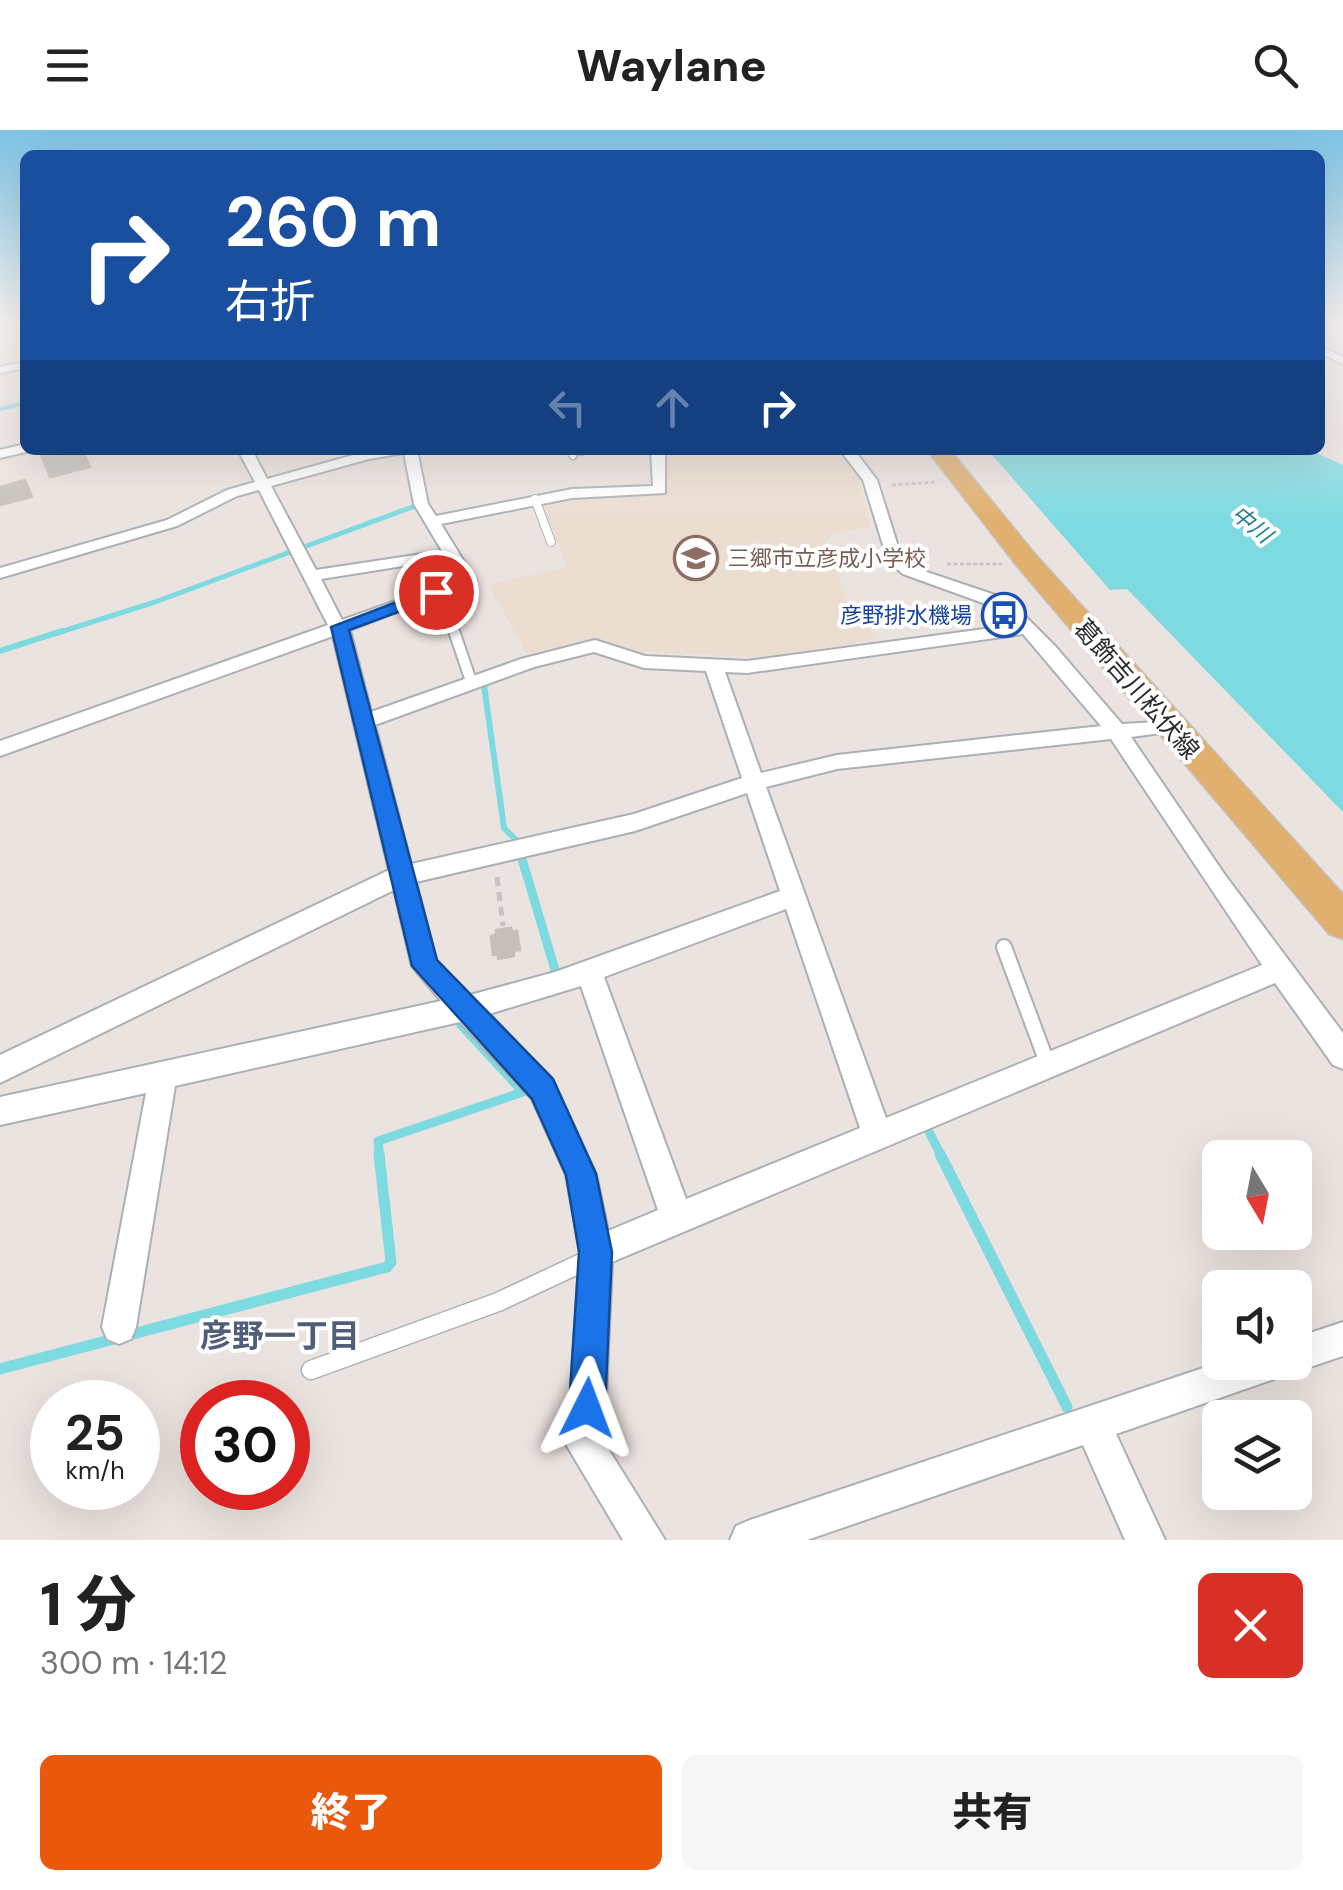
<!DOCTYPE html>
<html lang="ja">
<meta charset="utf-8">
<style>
:root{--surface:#fff;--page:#f6f6f6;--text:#222;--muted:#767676;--accent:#ea580c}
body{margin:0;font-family:"DM Sans","Noto Sans JP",sans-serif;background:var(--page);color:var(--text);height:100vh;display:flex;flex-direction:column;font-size:38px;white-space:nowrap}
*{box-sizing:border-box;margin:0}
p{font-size:32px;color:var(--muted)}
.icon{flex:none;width:55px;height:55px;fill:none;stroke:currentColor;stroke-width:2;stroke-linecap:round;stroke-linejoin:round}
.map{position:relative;height:1410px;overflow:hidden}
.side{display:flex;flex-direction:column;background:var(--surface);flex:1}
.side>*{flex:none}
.banner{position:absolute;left:20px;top:20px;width:1305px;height:305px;border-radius:15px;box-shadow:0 10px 40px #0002;background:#1a4fa0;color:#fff;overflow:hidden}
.needle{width:65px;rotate:170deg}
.tools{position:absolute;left:1202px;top:1010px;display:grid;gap:20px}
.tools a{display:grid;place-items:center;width:110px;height:110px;border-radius:15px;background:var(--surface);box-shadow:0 10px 40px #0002;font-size:50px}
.speed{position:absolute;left:30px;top:1250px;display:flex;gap:20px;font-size:50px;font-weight:700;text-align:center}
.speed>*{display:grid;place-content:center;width:130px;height:130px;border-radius:50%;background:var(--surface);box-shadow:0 10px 40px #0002;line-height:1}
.speed small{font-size:25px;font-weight:400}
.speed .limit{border:15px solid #d22;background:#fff;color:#111}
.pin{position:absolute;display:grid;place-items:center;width:85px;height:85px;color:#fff;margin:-42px;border:5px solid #fff;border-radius:50%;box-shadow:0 2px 10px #0007}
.me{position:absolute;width:110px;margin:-55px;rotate:3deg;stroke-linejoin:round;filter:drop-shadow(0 0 8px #0008)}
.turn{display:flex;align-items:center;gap:35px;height:210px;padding:0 40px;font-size:45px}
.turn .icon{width:130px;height:130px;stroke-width:2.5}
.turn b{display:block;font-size:70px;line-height:85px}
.lanes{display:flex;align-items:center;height:95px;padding:0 40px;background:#0003;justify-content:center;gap:50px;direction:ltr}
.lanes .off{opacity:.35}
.round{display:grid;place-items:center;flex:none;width:105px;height:105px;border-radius:15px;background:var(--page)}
.overview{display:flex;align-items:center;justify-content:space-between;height:170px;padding:0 40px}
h1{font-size:60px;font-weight:800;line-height:75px}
.action{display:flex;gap:20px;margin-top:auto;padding:20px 40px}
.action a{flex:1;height:115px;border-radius:15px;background:var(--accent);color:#fff;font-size:40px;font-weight:800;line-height:115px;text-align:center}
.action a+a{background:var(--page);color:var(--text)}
header{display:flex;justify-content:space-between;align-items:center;height:130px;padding:0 40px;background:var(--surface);font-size:45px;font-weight:800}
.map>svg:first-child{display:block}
</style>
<header><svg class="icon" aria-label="menu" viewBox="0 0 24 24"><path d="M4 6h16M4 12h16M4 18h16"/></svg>Waylane<svg class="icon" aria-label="search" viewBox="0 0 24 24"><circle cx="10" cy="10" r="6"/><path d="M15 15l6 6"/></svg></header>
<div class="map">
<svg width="1343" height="1410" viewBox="0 0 1343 1410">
<rect width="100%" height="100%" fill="#ebe3df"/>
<polygon fill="#ebddd0" points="669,320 836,320 858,345 870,397 834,403 824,413 847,466 876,509 769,528 630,521 594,509 527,524 489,455 567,437 542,373 608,363 667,365 664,327"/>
<polygon fill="#7edae1" points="988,320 1310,320 1343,335 1343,682 1127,459 1110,460"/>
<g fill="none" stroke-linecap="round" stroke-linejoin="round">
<polyline stroke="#7edae1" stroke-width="4" points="0,279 25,273"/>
<polyline stroke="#7edae1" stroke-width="5" points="54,504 155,472 415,376"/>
<g stroke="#7edae1" stroke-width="6">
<polyline points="0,521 62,501"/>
<polyline points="484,555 504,698 516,710 522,731"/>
</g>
<g stroke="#7edae1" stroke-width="9">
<polyline points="522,729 556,843 552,845"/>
<polyline points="928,1000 942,1027"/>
<polyline points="380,1027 378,1011 523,962 461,895 466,884"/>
</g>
<g stroke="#7edae1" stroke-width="11">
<polyline points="940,1024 1067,1277"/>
<polyline points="0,1239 387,1137 391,1132 379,1024"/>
</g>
</g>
<g fill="#c4bfba" stroke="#c6bfb9" stroke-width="2.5">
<polygon points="39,320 82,320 90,337 50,347"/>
<polygon points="25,350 32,367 0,375 0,357"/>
<polygon points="511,798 512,802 517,801 520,820 514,821 514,826 498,829 498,824 493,825 491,806 496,805 496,800"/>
</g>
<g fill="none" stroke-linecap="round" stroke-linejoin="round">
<defs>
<polyline id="service-far4" points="573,326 571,323 589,320"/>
<g id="service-far3">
<polyline points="535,369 551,412"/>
<polyline points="450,491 454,504"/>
</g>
<polyline id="service-far2" points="454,501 472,554"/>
<polyline id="service-far1" points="1004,817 1048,935"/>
<polyline id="service" points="311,1240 498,1172 592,1128"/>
<g id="minor">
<polygon points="1320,216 1343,227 1343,234 1320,223"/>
<polygon points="25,232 25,238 0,243 0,237"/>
<polygon points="25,314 25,320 30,321 0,328 0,320"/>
<path d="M 238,320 L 252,320 L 267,349 L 368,321 L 417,320 L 428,374 L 436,386 L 572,359 L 653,356 L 651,320 L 665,320 L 665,363 L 572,368 L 441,394 L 476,451 L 350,500 L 371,582 L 521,529 L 595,510 L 645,526 L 747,531 L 1014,495 L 986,474 L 903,444 L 888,431 L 863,350 L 840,320 L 854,320 L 877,350 L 901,426 L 915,438 L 998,466 L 1016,477 L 1055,516 L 1122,594 L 1176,591 L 1179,596 L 1176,601 L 1131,607 L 1225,745 L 1343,903 L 1343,939 L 1333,935 L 1275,853 L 612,1132 L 604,1312 L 665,1410 L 623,1410 L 567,1316 L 580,1122 L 566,1045 L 532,969 L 460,892 L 175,956 L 136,1197 L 131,1209 L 119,1214 L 107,1209 L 102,1197 L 146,963 L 0,995 L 0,967 L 441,871 L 412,836 L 394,760 L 0,953 L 0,925 L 389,740 L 333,506 L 0,626 L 0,611 L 328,495 L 259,360 L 237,366 L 177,396 L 0,448 L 0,438 L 167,390 L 227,360 L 255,352 ZM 404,323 L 414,374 L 442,421 L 316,440 L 271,356 L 369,329 ZM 447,429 L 458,449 L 342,490 L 321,449 ZM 1023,504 L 1101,596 L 837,625 L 761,643 L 725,542 L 747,543 ZM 594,522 L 644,538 L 706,541 L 742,648 L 634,684 L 411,734 L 375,595 L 534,537 ZM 1111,609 L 1262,835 L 886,988 L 766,657 L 837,639 ZM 747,663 L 780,761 L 555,842 L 470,865 L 436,830 L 416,752 L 635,701 ZM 786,779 L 860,998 L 686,1069 L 604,847 ZM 581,856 L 658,1080 L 608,1101 L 596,1044 L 552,949 L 489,884 Z"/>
<polygon points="1343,1192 1343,1226 1295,1242 1288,1240 1274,1249 1116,1304 1165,1410 1125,1410 1083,1315 807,1410 730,1410 736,1396 750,1390 1221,1232 1295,1232 1295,1208"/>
</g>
<polygon id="primary" points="927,320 950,320 1035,424 1343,764 1343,809 1329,804 1017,436"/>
</defs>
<use href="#service-far4" stroke="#abb0b6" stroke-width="9"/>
<use href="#service-far3" stroke="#abb0b6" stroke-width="10"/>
<use href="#service-far2" stroke="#abb0b6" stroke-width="14"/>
<use href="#service-far1" stroke="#abb0b6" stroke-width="18"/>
<use href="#service" stroke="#abb0b6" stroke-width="21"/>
<use href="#minor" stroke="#abb0b6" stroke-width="4"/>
<use href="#primary" stroke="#c4c4c4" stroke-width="3"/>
<g stroke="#c4c4c4" stroke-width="2.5" stroke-dasharray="4 2.5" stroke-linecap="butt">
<polyline points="892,355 937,352"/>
<polyline points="947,434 1002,434"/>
</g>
<polyline stroke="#c4c4c4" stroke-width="5" stroke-dasharray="9 6" stroke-linecap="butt" points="497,747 503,796"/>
<use href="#service-far4" stroke="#fff" stroke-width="6"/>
<use href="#service-far3" stroke="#fff" stroke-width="8"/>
<use href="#service-far2" stroke="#fff" stroke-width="10"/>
<use href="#service-far1" stroke="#fff" stroke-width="14"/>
<use href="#service" stroke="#fff" stroke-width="18"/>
<use href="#minor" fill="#fff" fill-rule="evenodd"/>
<use href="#primary" fill="#e1af6e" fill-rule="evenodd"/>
</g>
<linearGradient id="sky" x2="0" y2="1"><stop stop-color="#7dc3e5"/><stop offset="0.49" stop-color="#f6f2f1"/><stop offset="1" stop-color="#f6f2f1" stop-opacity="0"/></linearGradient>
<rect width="1343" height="391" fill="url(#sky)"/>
<polygon fill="#1a73e8" stroke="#114b97" stroke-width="2.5" points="436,457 444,462 442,466 349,500 437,830 553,949 596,1044 612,1122 605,1278 600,1291 587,1296 574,1291 569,1278 579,1122 566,1045 532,969 412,836 331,497"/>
<defs>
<symbol id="school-ring" viewBox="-11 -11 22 22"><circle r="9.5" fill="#fff" stroke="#8d6e63" stroke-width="1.5"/><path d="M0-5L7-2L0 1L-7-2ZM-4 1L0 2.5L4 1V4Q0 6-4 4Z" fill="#8d6e63"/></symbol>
<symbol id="bus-ring" viewBox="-11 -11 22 22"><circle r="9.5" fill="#fff" stroke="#1a4fb4" stroke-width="1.5"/><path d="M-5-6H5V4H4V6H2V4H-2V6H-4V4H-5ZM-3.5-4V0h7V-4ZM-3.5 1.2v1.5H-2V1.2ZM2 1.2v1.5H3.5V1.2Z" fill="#1a4fb4"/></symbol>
</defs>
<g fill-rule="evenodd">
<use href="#school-ring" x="671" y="403" width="50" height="50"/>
<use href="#bus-ring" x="979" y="460" width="50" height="50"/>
</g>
<g text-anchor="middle" stroke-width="8" stroke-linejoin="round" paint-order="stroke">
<g font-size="22" font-style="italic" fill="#1d7d8d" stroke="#fff">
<text transform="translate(1252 394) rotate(39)" y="8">中川</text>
</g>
<g font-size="22" fill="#785e54" stroke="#fff" text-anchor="start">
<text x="728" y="436">三郷市立彦成小学校</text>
</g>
<g font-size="22" fill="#164399" stroke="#fff" text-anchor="end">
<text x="972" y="493">彦野排水機場</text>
</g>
<g font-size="25" fill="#2b2b2b" stroke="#fff">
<text transform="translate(1137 559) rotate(49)" y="9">葛飾吉川松伏線</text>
</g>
<g font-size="32" font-weight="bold" fill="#505f77" stroke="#fff">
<text x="280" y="1217">彦野一丁目</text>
</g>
</g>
</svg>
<div class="tools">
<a><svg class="needle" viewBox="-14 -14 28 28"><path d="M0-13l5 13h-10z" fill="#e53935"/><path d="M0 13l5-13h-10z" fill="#767676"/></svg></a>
<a><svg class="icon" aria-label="sound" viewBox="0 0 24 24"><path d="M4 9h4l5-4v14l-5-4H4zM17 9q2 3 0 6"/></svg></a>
<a><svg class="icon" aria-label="layers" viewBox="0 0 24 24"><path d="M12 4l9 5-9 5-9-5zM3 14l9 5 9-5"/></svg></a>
</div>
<div class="speed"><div>25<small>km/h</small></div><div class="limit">30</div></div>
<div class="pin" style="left:436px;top:462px;background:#d93025"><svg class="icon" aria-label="arrive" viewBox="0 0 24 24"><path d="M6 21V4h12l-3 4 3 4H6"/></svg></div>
<svg class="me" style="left:587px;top:1278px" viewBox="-20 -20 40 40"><path d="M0-17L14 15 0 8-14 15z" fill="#1a73e8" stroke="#fff" stroke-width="4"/></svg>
<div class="banner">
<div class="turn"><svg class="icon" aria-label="right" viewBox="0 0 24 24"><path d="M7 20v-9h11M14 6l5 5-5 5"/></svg><div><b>260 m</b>右折</div></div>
<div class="lanes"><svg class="icon off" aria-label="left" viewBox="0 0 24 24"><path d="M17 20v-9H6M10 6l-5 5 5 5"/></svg><svg class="icon off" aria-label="ahead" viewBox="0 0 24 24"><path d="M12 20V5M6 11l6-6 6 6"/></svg><svg class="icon" aria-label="right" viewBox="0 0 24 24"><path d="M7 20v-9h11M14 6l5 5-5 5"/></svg></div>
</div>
</div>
<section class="side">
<div class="overview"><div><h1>1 分</h1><p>300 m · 14:12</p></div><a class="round" style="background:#d93025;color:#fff"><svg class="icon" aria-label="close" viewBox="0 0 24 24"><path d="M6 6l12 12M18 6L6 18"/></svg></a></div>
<div class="action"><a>終了</a><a>共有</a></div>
</section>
